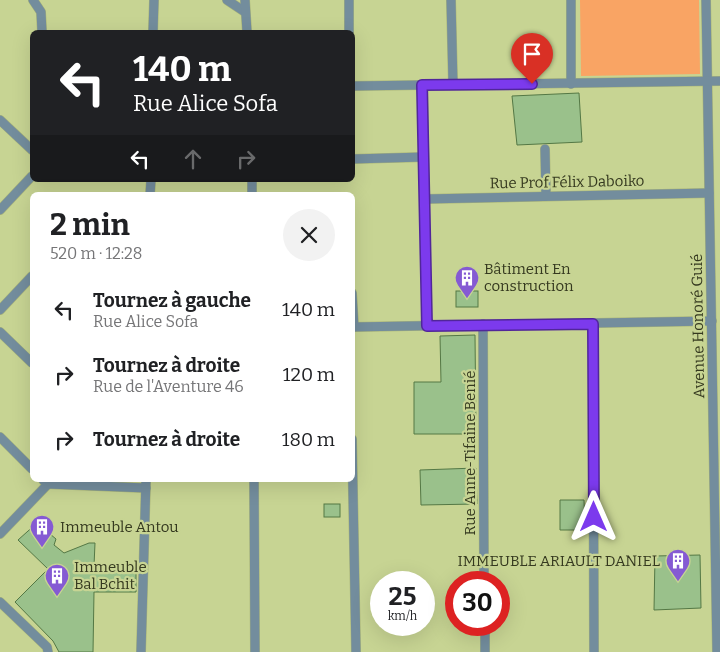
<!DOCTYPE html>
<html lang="fr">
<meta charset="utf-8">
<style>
:root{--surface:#fff;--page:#f2f2f2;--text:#202124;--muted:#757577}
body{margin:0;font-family:Bitter,serif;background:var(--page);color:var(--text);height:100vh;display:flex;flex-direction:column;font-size:19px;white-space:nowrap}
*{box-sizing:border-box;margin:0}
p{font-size:16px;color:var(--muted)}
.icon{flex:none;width:28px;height:28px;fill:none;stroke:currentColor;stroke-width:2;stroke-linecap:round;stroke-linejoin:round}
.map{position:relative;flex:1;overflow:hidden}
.sheet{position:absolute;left:30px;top:192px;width:325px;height:290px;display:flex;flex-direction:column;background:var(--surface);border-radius:8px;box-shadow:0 5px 20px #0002}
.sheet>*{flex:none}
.banner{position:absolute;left:30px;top:30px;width:325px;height:152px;border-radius:8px;box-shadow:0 5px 20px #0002;background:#202124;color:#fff;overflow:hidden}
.speed{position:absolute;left:370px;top:571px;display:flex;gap:10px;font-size:25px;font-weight:700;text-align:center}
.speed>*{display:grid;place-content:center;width:65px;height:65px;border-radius:50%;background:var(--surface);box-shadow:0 5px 20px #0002;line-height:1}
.speed small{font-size:12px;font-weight:400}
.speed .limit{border:8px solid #d22;background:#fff;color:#111}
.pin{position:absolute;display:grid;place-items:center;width:42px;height:42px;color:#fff;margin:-51px -21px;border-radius:50% 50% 50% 0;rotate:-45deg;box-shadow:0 0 5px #0007}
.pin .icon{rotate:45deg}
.me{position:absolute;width:55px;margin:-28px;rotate:0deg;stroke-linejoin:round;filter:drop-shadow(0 0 4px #0008)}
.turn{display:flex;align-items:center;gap:18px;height:105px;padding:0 20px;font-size:22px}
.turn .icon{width:65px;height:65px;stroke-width:2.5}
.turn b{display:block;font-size:35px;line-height:42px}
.lanes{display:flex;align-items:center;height:48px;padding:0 20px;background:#0003;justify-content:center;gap:25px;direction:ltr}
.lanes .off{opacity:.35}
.round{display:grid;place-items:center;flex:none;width:52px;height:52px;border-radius:26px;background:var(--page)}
.headline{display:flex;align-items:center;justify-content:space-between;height:85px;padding:0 20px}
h1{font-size:30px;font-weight:700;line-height:38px}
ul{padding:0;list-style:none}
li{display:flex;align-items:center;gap:15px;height:65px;padding:0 20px}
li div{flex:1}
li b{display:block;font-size:19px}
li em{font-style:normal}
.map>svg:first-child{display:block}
</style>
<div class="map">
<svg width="720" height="652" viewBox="0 0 720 652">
<rect width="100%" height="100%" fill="#c7d493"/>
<polygon fill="#f9a464" points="580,0 699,0 700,74 581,76"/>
<g fill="#9ac18b" stroke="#547845">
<polygon points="579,93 582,142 517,145 512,96"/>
<rect x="456" y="291" width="22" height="16"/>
<polygon points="475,335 476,434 414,434 414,382 441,382 440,336"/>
<polygon points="476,468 477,504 421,505 420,470"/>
<polygon points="560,500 584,500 585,530 560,530"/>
<rect x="324" y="504" width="16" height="13"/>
<polygon points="37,523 56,539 54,545 64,553 89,543 95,543 94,566 136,566 136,592 94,592 93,652 59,652 53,641 15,602 48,569 18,540"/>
<polygon points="700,555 701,608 654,610 655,556"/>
</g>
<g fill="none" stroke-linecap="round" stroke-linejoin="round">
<defs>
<g id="minor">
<polyline points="33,0 41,12 42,32"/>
<polyline points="227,0 245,12"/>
<polyline points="245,0 247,32"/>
<polyline points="349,0 349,32"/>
<polyline points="451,0 453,84"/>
<polyline points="571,0 571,84"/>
<polyline points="706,0 717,652"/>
<polyline points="153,32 154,0"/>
<polyline points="423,85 427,326"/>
<polyline points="352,86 720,81"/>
<polyline points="0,120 32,150"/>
<polyline points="545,149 546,196"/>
<polyline points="352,159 424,157"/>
<polyline points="252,180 252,195"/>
<polyline points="150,195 151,180"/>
<polyline points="425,199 709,193"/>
<polyline points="0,210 32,176"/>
<polyline points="352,293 354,327"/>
<polyline points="0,310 32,276"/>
<polyline points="593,323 594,652"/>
<polyline points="483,324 484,582"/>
<polyline points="352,327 712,321"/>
<polyline points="0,332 32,363"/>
<polyline points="0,437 32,469"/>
<polyline points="352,439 356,652"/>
<polyline points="43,480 48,484 146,488"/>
<polyline points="254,480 255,652"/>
<polyline points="0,534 48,484"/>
<polyline points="0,602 47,647 48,652"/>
<polyline points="485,625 485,652"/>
<polyline points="141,652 146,480"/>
</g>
</defs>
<use href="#minor" stroke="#a7b279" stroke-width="10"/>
<use href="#minor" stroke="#738d9d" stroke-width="9"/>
</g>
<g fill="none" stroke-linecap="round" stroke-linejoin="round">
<defs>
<polyline id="route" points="532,84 422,85 427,326 593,324 594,517"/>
</defs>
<use href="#route" stroke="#51269a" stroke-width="12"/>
<use href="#route" stroke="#7c3aed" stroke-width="9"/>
</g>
<defs>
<symbol id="building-pin" viewBox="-11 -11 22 30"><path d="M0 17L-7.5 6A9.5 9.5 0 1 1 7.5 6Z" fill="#855ad3" stroke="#c7d493"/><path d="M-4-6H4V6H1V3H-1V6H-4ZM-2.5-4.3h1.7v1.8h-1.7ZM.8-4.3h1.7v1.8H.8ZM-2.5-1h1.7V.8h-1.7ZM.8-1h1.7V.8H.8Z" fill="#fff"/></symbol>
</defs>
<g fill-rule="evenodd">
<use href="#building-pin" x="453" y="264" width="28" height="38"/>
<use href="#building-pin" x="28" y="513" width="28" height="38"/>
<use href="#building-pin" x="664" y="547" width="28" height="38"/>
<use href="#building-pin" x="43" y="562" width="28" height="38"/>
</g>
<g text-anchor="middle" stroke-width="4.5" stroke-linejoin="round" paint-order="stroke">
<g font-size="15" fill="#35391f" stroke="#c7d493">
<text transform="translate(567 182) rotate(-1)" y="5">Rue Prof Félix Daboiko</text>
<text transform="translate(698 326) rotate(-91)" y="5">Avenue Honoré Guié</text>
<text transform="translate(470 453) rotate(-90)" y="5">Rue Anne-Tifaine Benié</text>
</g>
<g font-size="15" fill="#35391f" stroke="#c7d493" text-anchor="start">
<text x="484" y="274">Bâtiment En<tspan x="484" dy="17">construction</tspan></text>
<text x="60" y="532">Immeuble Antou</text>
<text x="660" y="566" text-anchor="end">IMMEUBLE ARIAULT DANIEL</text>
<text x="74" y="572">Immeuble<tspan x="74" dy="17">Bal Bchit</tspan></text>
</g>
</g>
</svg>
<div class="speed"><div>25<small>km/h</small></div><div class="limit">30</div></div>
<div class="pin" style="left:532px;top:84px;background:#d93025"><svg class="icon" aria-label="arrive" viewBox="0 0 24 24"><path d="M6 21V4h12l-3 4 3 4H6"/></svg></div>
<svg class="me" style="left:594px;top:517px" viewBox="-20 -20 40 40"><path d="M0-17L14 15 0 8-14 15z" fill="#7c3aed" stroke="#fff" stroke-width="4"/></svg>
<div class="banner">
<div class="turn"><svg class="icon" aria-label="left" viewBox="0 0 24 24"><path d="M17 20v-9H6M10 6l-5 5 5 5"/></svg><div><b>140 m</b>Rue Alice Sofa</div></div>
<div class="lanes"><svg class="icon" aria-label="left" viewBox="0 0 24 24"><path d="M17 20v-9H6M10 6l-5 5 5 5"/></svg><svg class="icon off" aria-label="ahead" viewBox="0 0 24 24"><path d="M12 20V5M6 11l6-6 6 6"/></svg><svg class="icon off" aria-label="right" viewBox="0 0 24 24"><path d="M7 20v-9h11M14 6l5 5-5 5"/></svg></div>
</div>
<section class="sheet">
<div class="headline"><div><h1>2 min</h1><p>520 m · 12:28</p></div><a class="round"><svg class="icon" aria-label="close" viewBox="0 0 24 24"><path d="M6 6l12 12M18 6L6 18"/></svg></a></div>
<ul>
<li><svg class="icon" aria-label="left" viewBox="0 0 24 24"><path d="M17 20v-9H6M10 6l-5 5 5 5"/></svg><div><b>Tournez à gauche</b><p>Rue Alice Sofa</p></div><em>140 m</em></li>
<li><svg class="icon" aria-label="right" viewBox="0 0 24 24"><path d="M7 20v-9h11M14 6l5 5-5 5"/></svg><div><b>Tournez à droite</b><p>Rue de l'Aventure 46</p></div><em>120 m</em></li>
<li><svg class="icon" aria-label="right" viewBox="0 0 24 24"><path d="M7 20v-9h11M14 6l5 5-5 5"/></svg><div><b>Tournez à droite</b></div><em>180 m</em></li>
</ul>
</section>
</div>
